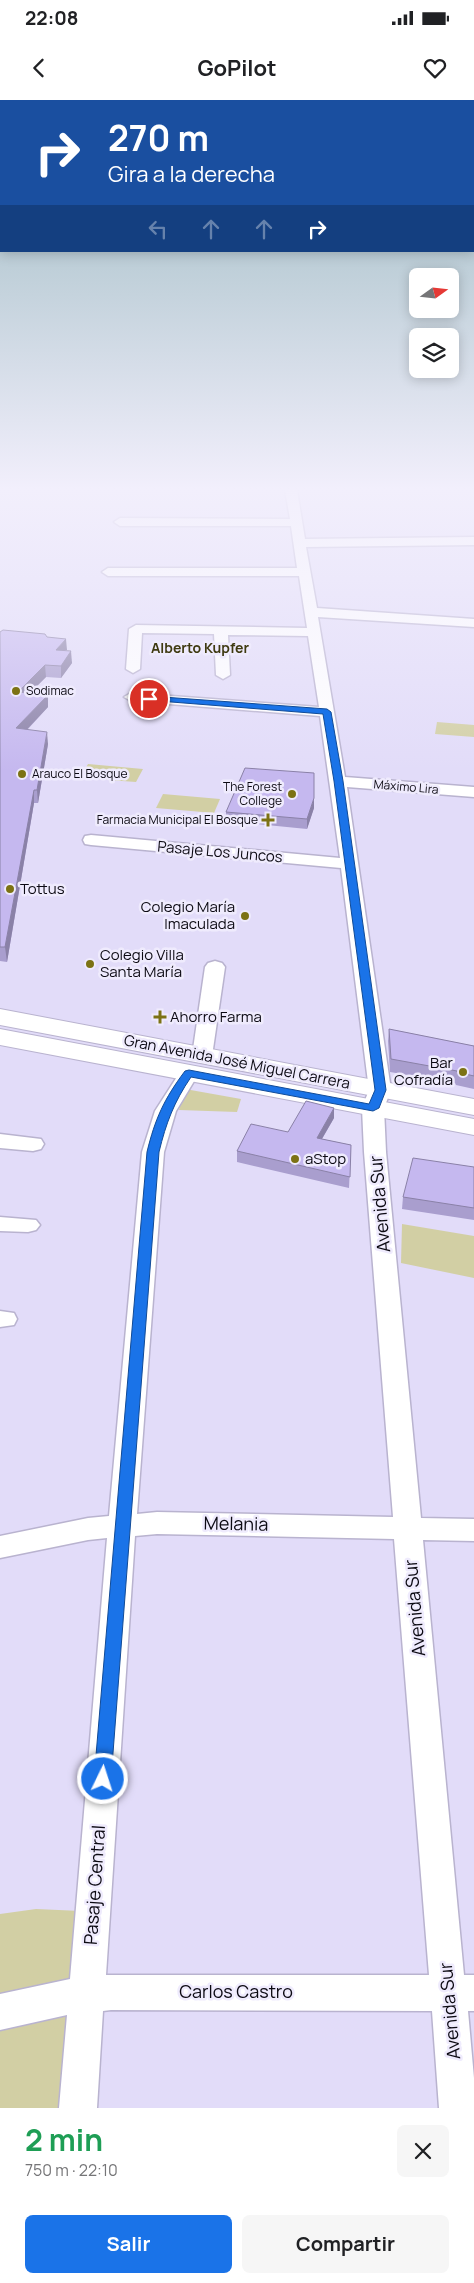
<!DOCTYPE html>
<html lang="es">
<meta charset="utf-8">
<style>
:root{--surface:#fff;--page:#f6f6f6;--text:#202124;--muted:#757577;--accent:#1a73e8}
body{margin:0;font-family:Manrope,sans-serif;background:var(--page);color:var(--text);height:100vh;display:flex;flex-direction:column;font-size:19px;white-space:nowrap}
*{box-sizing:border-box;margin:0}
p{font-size:16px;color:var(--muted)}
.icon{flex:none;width:28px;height:28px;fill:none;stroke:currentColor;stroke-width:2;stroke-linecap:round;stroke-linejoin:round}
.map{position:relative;height:2008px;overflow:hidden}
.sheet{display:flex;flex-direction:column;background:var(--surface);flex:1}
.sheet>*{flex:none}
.hud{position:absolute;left:0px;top:0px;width:475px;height:152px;box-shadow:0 2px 12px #0003;background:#1a4fa0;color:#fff;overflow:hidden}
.needle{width:32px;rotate:75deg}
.buttons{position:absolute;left:409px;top:168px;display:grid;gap:10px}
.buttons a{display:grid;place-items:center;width:50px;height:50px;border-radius:8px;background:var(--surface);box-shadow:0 2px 12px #0003;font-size:25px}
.pin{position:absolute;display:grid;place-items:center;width:42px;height:42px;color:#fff;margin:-21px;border:2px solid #fff;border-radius:50%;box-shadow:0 1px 5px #0007}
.me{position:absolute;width:55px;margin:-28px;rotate:4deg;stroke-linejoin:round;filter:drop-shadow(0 0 4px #0008)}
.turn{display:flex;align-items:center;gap:18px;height:105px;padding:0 25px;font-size:22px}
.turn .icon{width:65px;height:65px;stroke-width:2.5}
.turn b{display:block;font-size:35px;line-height:42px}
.lanes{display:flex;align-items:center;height:48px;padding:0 25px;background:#0003;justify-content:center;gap:25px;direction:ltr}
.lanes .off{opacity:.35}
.round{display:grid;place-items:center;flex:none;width:52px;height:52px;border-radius:8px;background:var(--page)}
.headline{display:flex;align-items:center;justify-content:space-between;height:85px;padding:0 25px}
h1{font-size:30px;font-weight:700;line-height:38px;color:#1e9e55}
.button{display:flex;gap:10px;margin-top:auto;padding:10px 25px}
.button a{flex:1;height:58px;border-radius:8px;background:var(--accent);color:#fff;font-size:20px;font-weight:700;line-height:58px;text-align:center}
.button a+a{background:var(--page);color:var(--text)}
.status{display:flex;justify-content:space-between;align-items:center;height:35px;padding:0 25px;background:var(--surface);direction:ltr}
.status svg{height:14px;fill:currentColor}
header{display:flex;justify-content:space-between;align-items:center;height:65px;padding:0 25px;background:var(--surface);font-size:22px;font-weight:700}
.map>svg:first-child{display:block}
</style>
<div class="status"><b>22:08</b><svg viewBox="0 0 49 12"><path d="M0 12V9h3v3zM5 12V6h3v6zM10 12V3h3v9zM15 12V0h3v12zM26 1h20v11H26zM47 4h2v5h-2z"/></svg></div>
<header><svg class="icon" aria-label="back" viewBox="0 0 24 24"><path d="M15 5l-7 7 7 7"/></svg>GoPilot<svg class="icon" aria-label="heart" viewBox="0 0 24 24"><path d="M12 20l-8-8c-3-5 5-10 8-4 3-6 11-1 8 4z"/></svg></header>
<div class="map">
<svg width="474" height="2008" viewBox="0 0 474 2008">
<rect width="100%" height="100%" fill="#e2dcf9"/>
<g fill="#d2cfa4">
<polygon points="437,622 474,625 474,637 435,634"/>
<polygon points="88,664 143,669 136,682 80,678"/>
<polygon points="163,694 220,699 214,713 156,708"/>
<polygon points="185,989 241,999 237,1012 179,1010"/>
<polygon points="402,1124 474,1136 474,1178 401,1163"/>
<polygon points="36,1809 81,1811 61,2008 0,2008 0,1814"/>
</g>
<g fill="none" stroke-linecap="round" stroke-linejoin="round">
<defs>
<g id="minor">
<path d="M 285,390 L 297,390 L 305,439 L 474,437 L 474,445 L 306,447 L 317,508 L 474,519 L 474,527 L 318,517 L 345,677 L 474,687 L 474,697 L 347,687 L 391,990 L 384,1008 L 386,1052 L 421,1418 L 474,1419 L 474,1441 L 423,1440 L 464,1875 L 474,1875 L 474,1911 L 468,1911 L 474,1978 L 474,2008 L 439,2008 L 432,1911 L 111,1910 L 103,1911 L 97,2008 L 59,2008 L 67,1915 L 0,1930 L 0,1894 L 70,1879 L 107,1438 L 88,1440 L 0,1458 L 0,1436 L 88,1418 L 109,1416 L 142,1052 L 155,1011 L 182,969 L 189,967 L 196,969 L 199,973 L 176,1011 L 164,1052 L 137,1414 L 157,1412 L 393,1417 L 364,1052 L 362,1008 L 369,990 L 341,768 L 91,745 L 85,744 L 83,740 L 85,736 L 91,735 L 340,758 L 320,616 L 131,601 L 124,597 L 131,593 L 319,607 L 308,536 L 228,535 L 230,575 L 223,579 L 216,575 L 214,534 L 142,533 L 140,569 L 133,573 L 126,569 L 129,529 L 136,525 L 307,528 L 299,476 L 108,476 L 102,472 L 108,468 L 297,468 L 291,426 L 120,426 L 114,422 L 120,418 L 290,419 ZM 157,1434 L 394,1439 L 429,1875 L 106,1875 L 135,1436 Z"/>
<polygon points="215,861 222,863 225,867 212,956 209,960 202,962 195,960 192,956 205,867 208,863"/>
<polygon points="0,1034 41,1039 44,1044 41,1049 33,1051 0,1048"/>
<polygon points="0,1117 36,1120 40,1125 36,1130 28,1132 0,1131"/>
<polygon points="0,1211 14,1213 17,1219 14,1225 0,1227"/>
</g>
<g id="major">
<polygon points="0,909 474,999 474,1015 0,925"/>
<polygon points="0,929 474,1019 474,1035 0,945"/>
</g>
</defs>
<use href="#minor" stroke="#b9b3cf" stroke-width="3"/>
<use href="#major" stroke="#b9b3cf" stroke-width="2"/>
<use href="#minor" fill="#fff" fill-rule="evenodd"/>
<use href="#major" fill="#fff" fill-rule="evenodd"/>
</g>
<g fill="#a99ece">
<polygon points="0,532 47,537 66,551 72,563 61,578 46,577 30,593 48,595 48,607 28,629 48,644 38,703 34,703 7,862 0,861"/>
<polygon points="314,708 307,729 226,721 226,712"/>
<polygon points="389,929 474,946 474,989 456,985 455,983 390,972 388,941"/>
<polygon points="334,1018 322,1039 351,1045 349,1088 237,1062 237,1051 288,1032"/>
<polygon points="474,1067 474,1120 402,1109 403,1097"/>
</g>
<g fill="#8a81a7">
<polygon points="66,539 67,550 56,550"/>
<polygon points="71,551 72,563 61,578 61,566"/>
<polygon points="45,565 46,577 19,604 18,592"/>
<polygon points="48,595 48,607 17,640 16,628"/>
<polygon points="47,632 48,644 38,703 37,690"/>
<polygon points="34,690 34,703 7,862 5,847"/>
<polygon points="314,698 314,708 307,729 307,719"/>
<polygon points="334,1008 334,1018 316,1049 317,1038"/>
</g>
<g fill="#c5b8ef" stroke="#8a81a7">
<polygon points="3,530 45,534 47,537 66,539 56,550 71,551 61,566 45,565 18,592 48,595 16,628 47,632 37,690 34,690 5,847 0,847 0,532"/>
<polygon points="245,668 314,673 314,698 307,719 226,712"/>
<polygon points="389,929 474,946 474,976 457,972 457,971 391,959"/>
<polygon points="306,1001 334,1008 317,1038 351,1045 350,1077 237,1051 251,1024 288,1032"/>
<polygon points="413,1058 474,1067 474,1108 403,1097"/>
</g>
<linearGradient id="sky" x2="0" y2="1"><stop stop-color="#98b7be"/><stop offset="0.58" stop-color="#f2effc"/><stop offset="1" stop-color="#f2effc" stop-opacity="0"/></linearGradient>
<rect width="474" height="671" fill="url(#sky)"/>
<path fill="#1a73e8" stroke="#114b97" d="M 149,596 L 327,609 L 331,612 L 343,681 L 386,990 L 379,1008 L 373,1011 L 191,977 C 174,1002 166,1023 159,1052 L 111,1679 L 109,1684 L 103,1686 L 97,1684 L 94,1679 L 147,1052 C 155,1019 164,999 185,971 L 189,970 L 369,1004 L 375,990 L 334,681 L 323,614 L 146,600 L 145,599 Z"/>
<g fill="#7c7214" stroke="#efebfd" stroke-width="2">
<circle cx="16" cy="591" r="5"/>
<circle cx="22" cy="674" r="5"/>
<circle cx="292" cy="694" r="5"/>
<path d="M265.5 712.5h5v5h5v5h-5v5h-5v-5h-5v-5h5z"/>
<circle cx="10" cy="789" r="5"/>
<circle cx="245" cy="816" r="5"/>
<circle cx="90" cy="864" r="5"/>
<path d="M157.5 909.5h5v5h5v5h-5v5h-5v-5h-5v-5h5z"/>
<circle cx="463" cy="972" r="5"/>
<circle cx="295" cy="1059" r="5"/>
</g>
<g text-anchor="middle" stroke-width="5" stroke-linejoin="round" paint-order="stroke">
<g font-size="12" fill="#0c0a13" stroke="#efebfd" text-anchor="start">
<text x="26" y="595">Sodimac</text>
<text x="32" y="678">Arauco El Bosque</text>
<text x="282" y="691" text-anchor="end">The Forest<tspan x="282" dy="14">College</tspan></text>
<text x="258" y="724" text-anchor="end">Farmacia Municipal El Bosque</text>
</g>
<g font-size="12" fill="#0c0a13" stroke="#efebfd">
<text transform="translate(406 687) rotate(5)" y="4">Máximo Lira</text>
</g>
<g font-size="14" font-weight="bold" fill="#3f3a11" stroke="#efebfd">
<text x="200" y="553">Alberto Kupfer</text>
</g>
<g font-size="15" fill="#0c0a13" stroke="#efebfd">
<text transform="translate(220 752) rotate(5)" y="5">Pasaje Los Juncos</text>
<text transform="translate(237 962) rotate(11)" y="5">Gran Avenida José Miguel Carrera</text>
</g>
<g font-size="15" fill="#0c0a13" stroke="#efebfd" text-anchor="start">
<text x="20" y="794">Tottus</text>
<text x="235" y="812" text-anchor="end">Colegio María<tspan x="235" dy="17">Imaculada</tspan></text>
<text x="100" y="860">Colegio Villa<tspan x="100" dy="17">Santa María</tspan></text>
<text x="170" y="922">Ahorro Farma</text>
<text x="453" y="968" text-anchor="end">Bar<tspan x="453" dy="17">Cofradía</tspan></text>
<text x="305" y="1064">aStop</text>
</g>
<g font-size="18" fill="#0c0a13" stroke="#efebfd">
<text transform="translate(380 1104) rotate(-95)" y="6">Avenida Sur</text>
<text transform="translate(236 1424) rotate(1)" y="6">Melania</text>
<text transform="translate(415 1508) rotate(-95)" y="6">Avenida Sur</text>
<text transform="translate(95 1785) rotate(-86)" y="6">Pasaje Central</text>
<text x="236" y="1898">Carlos Castro</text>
<text transform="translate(450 1911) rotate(-95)" y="6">Avenida Sur</text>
</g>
</g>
</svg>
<div class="buttons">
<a><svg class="needle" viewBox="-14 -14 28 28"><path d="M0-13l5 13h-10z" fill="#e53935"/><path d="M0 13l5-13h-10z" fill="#757577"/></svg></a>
<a><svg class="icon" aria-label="layers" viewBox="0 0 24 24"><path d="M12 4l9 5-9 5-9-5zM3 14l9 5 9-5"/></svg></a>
</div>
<div class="pin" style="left:149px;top:599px;background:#d93025"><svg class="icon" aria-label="arrive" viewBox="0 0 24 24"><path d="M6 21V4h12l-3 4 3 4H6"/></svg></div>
<svg class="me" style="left:103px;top:1679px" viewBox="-20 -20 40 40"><circle r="17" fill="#1a73e8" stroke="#fff" stroke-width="3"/><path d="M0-11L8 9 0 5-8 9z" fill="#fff"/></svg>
<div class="hud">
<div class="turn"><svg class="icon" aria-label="right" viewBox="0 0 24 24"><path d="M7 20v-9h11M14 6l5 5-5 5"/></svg><div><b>270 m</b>Gira a la derecha</div></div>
<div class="lanes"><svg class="icon off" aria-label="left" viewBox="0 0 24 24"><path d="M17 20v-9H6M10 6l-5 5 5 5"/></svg><svg class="icon off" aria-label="ahead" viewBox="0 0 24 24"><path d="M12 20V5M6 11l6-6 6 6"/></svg><svg class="icon off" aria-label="ahead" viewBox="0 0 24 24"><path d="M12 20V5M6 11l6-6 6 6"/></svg><svg class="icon" aria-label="right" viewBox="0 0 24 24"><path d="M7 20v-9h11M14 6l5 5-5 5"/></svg></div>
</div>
</div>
<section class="sheet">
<div class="headline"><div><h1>2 min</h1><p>750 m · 22:10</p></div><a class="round"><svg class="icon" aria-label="close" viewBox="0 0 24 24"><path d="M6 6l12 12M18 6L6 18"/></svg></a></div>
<div class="button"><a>Salir</a><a>Compartir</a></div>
</section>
